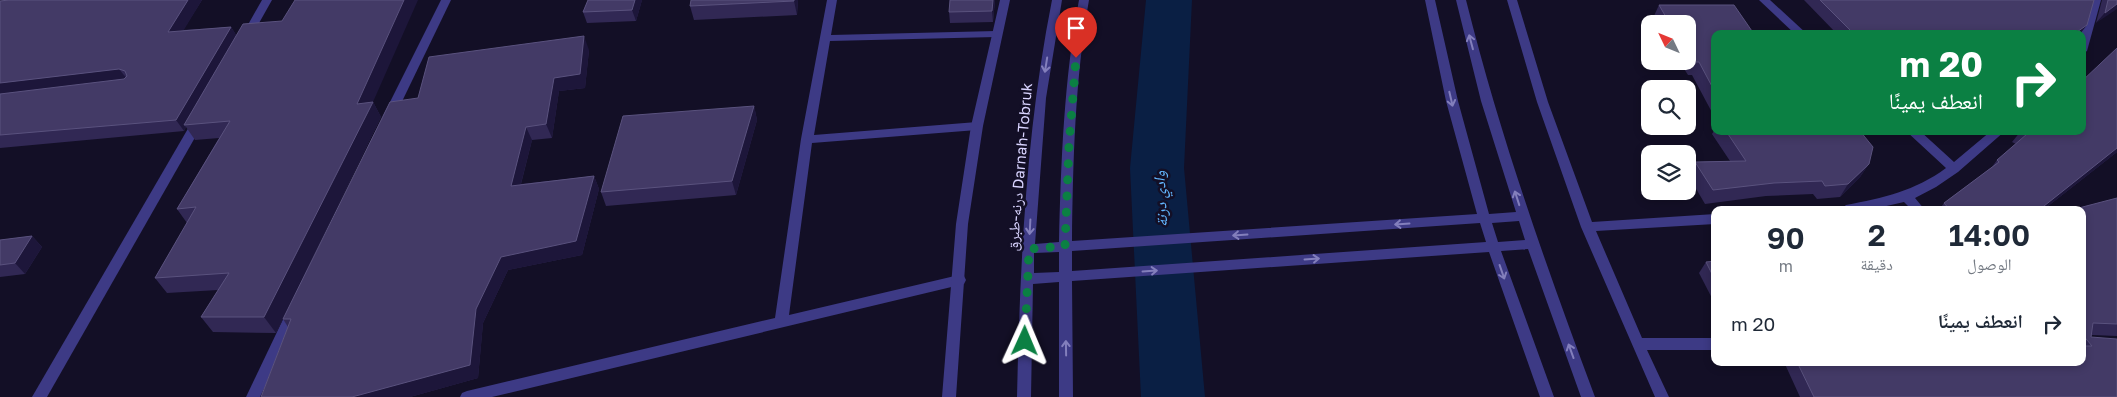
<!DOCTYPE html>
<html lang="ar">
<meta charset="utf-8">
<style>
:root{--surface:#fff;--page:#f6f6f7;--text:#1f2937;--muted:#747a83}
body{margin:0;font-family:"Golos Text","Noto Naskh Arabic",sans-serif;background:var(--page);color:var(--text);direction:rtl;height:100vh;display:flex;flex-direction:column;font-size:19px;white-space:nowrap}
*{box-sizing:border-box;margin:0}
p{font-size:16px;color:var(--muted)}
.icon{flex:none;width:28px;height:28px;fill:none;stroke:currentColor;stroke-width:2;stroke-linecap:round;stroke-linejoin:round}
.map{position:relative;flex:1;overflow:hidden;direction:ltr}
.sheet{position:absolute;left:1711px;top:206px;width:375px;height:160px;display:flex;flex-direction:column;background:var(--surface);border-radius:10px;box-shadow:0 2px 8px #0003;direction:rtl}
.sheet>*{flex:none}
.banner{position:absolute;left:1711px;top:30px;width:375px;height:105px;border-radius:10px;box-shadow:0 2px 8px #0003;direction:rtl;background:#0b8043;color:#fff;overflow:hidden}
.needle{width:32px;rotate:313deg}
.controls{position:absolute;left:1641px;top:15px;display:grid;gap:10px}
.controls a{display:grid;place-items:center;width:55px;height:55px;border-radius:10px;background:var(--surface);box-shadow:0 2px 8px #0003;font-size:25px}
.pin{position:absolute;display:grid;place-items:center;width:42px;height:42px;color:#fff;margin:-51px -21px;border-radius:50% 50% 50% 0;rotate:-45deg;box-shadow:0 0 5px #0007}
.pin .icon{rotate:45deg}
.me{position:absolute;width:55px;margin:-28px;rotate:1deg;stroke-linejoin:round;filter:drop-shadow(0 0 4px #0008)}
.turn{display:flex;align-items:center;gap:18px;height:105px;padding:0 20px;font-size:22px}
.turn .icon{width:65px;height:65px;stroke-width:2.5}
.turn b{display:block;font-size:35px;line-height:42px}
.eta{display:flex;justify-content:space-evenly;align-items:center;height:85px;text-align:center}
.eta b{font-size:30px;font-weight:600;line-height:35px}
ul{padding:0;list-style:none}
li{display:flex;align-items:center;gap:15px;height:65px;padding:0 20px}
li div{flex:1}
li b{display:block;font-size:19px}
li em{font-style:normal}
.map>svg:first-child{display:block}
</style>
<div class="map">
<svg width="2117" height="397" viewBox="0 0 2117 397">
<rect width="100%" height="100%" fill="#130f26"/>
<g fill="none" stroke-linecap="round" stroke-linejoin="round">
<polygon fill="#0a1f44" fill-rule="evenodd" points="1146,0 1192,0 1184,168 1205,397 1141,397 1130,168"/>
<g fill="#3d3a85" fill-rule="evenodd">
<polygon points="262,0 272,0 250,39 242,39 241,37"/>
<polygon points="441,0 451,0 395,116 389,120 385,119 383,116"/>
<polygon points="827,0 837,0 831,35 996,31 1001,34 996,37 830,41 814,135 977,122 983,126 977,130 812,143 789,315 959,275 964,276 966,280 964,284 492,397 460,397 462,393 467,391 775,318 801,139"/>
<polygon points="1507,0 1517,0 1548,102 1592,222 1715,214 1715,224 1596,231 1642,338 1715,338 1715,350 1647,350 1669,397 1655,397 1581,227 1537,102"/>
<polygon points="1759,0 1770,0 1807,34 1795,34"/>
<polygon points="2091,0 2101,0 2087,51 2082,54 2081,34"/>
<polygon points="199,116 205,120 47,397 32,397 193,120"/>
<path d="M 1906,131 L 1920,131 L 1954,162 L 1991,131 L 2005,131 L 1958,172 L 1936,187 L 1915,198 L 1925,210 L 1912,210 L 1904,202 L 1869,210 L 1840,210 L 1846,205 C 1883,198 1915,191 1946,168 Z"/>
<polygon points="294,306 299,307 301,311 260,397 246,397 287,311 289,307"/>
</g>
<g fill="#3d3a85" fill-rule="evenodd">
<polygon points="1000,0 1010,0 983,126 968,224 956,397 942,397 956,224 971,126"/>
<path d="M 1052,0 L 1062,0 L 1046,98 L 1035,244 L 1059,242 C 1061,162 1064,79 1079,0 L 1089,0 C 1075,79 1073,161 1072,241 L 1477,214 L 1446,101 L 1425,0 L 1435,0 L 1458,101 L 1489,214 L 1516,212 L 1481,101 L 1456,0 L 1466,0 C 1500,136 1546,266 1595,397 L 1581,397 L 1528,249 L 1501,251 L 1554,397 L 1540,397 L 1489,252 L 1072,281 L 1073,397 L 1059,397 L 1059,282 L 1033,284 L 1031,397 L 1017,397 C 1020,263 1026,131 1052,0 ZM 1519,221 L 1525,240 L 1498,242 L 1492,223 ZM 1480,223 L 1486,242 L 1072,271 L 1072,251 ZM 1059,252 L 1059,272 L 1034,273 L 1034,253 Z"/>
</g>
</g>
<g fill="#312854">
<polygon points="9,0 202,0 183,30 231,27 236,35 373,102 381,117 276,333 213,332 201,317 218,290 167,293 155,278 187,223 177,209 219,138 195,140 186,127 184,131 0,148 0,1"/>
<polygon points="588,0 642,0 636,21 587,23 583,12"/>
<polygon points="798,0 797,15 694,20 690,6"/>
<polygon points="995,0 993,22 950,23 949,12"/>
<polygon points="1804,0 2094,0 2080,34 1837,34"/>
<polygon points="2102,0 2117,0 2096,23"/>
<polygon points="1659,5 1715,34 1715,118 1692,75 1688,75 1679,61 1688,61 1688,24 1657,24 1653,18"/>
<polygon points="589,50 585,88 559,91 552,138 532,140 521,184 594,176 599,189 582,255 508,270 483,323 478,378 410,397 261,397 288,327 283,319 418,98"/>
<polygon points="754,106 757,120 736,195 606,206 601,192"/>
<polygon points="1715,129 1715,131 1860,131 1869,164 1860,177 1840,197 1817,199 1813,194 1766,196 1705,204 1688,175 1695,162 1730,161 1712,134"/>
<polygon points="2021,131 2082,131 2117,152 2043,210 1939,210 1944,203 1992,167 1997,160 2016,144 2012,142"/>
<polygon points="2117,198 2117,336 2092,335 2091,337 2117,397 1800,397 1784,362 2082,362 2082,210"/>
<polygon points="32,236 42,247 25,274 0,277 0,240"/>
<polygon points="1715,261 1715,304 1699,273 1706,262"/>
</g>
<g fill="#1d163a">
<polygon points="188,0 202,0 176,43 168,32"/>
<polygon points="404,0 418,0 373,102 381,117 276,333 264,317 357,104"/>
<polygon points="635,0 642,0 636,21 632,10"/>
<polygon points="794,0 798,0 797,15 794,1"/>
<polygon points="993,0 995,0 993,22 992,11"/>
<polygon points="2117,4 2117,9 2096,23 2105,13"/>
<polygon points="2087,25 2080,34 2074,34"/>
<polygon points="231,27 238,38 184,125 186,127 184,131 176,120"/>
<polygon points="584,36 589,50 585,88 559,91 552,138 546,124 554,78"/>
<polygon points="119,69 128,80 0,95 0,83"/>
<polygon points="754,106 757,120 736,195 732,181"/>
<polygon points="526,127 532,140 517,199 511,186"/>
<polygon points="2117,148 2117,152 2043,210 2039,210"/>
<polygon points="1869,164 1860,177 1840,197 1848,184"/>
<polygon points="594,176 599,189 582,255 508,270 483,323 478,378 410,397 352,397 501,257"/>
<polygon points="32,236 42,247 25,274 15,263"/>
</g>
<g fill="#433a66" stroke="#5a527e">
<polygon points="9,0 188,0 168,32 231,27 176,120 0,135 0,94 124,79 127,76 125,71 119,69 0,83 0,1"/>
<polygon points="295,0 404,0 357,104 373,102 264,317 201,317 229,273 155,278 196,207 177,209 230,121 184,125 243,24 282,21"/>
<polygon points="588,0 635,0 632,10 583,12"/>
<polygon points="691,0 794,0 794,1 690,6"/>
<polygon points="950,0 993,0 992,11 949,12"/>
<polygon points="1820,0 2094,0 2087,25 2074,34 1854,34"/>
<polygon points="2108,0 2117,0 2117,4 2105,13"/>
<polygon points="1659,5 1734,5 1754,34 1715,34 1715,92 1699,62 1694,62 1688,52 1688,24 1670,24"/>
<polygon points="584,36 580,74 554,78 546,124 526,127 511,186 594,176 576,241 501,257 476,309 470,365 352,397 261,397 291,319 283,319 390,102 418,98 429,57"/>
<polygon points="2117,48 2117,148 2039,210 1950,210 1944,203 1999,162 1997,160 2027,134 2022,131 2082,131 2082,81"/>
<polygon points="754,106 732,181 601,192 623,116"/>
<polygon points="1726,131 1860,131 1873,147 1869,164 1848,184 1825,186 1822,181 1774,183 1713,190 1695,162 1746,161"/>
<polygon points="2117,198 2117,324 2093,323 2091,337 2117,339 2117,397 1814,397 1797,362 2082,362 2082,346 2092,346 2082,334 2082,210 2071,210"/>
<polygon points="32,236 15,263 0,265 0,240"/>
<polygon points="1715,261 1715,280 1706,262"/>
</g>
<defs><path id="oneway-shaft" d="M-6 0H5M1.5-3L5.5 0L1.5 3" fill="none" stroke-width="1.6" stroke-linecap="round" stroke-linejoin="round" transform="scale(1.25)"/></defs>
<g stroke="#837fbc">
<use href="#oneway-shaft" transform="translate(1471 42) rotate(-105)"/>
<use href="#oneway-shaft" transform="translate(1046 65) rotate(99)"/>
<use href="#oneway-shaft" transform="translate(1451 99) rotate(77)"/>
<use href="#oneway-shaft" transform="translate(1517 198) rotate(-108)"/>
<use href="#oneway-shaft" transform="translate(1402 224) rotate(176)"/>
<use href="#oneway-shaft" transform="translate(1030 227) rotate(93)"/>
<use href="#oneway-shaft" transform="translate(1240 235) rotate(176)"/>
<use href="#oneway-shaft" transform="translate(1312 259) rotate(-4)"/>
<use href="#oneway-shaft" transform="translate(1150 271) rotate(-4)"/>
<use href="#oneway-shaft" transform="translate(1502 272) rotate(71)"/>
<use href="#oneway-shaft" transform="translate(1066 348) rotate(-91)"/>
<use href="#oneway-shaft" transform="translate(1571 351) rotate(-110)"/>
</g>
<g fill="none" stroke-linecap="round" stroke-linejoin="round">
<polyline stroke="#0b8043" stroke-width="9" stroke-dasharray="0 16.2" points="1025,341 1029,249 1065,246 1069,145 1076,58"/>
</g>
<g text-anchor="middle" stroke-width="5" stroke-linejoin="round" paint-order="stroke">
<g font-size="15" fill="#d9d4ff" stroke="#130f26">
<text transform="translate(1020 167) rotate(-85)" y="5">درنه-طبرق Darnah-Tobruk</text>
</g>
<g font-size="16" font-style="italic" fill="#62b6ff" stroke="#130f26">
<text transform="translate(1160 199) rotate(-93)" y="6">وادي درنة</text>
</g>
</g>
</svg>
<div class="controls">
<a><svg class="needle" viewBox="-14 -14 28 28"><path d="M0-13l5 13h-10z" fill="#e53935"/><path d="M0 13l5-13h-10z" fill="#747a83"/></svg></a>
<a><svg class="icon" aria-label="search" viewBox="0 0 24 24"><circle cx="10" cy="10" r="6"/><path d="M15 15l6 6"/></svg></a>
<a><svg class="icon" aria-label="layers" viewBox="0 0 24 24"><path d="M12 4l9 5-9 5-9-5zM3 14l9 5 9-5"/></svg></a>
</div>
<div class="pin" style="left:1076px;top:58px;background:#d93025"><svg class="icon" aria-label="arrive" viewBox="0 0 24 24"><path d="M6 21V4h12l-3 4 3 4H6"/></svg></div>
<svg class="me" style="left:1025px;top:341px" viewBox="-20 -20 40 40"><path d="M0-17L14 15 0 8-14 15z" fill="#0b8043" stroke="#fff" stroke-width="4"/></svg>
<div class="banner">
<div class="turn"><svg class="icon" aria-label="right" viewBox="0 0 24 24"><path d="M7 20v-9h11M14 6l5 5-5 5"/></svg><div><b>20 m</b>انعطف يمينًا</div></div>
</div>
<section class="sheet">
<div class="eta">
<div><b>14:00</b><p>الوصول</p></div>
<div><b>2</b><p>دقيقة</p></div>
<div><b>90</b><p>m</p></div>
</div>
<ul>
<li><svg class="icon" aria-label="right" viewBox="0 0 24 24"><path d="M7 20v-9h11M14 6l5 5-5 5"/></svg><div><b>انعطف يمينًا</b></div><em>20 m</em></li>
</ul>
</section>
</div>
